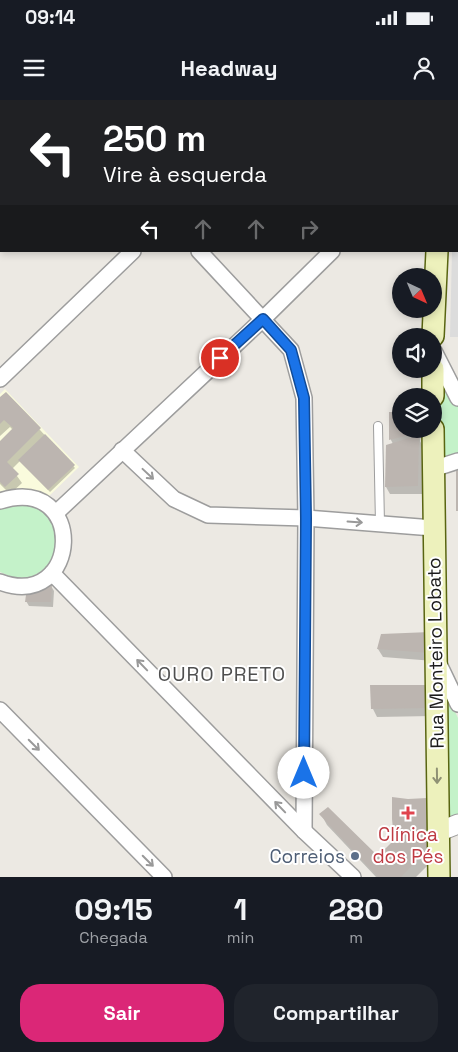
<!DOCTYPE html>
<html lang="pt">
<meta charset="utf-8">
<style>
:root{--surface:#171b24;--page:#20242c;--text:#f1f3f6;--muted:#9ea1a6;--accent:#db2777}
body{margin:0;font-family:"Space Grotesk",sans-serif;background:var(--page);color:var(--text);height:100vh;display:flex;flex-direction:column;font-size:19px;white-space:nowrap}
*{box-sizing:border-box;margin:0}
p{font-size:16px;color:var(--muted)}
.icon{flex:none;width:28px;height:28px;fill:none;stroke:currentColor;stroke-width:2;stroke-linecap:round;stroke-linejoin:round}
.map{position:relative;height:777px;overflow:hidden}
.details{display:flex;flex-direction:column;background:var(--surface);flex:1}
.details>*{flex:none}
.banner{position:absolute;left:0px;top:0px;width:459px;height:152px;box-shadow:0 2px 8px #0003;background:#202124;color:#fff;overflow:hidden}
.needle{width:32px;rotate:136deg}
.buttons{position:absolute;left:392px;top:168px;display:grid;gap:10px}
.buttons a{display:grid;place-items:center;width:50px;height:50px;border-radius:50%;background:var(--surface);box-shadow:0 2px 8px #0003;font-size:25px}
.pin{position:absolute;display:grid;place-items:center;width:42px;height:42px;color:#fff;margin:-21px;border:2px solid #fff;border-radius:50%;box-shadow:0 1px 5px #0007}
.me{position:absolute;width:55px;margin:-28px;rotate:0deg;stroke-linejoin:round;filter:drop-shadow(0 0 4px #0008)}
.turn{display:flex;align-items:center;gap:18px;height:105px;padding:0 20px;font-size:22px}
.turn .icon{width:65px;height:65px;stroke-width:2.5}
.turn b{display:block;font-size:35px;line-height:42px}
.lanes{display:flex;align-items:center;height:48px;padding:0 20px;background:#0003;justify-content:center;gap:25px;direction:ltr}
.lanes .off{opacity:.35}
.eta{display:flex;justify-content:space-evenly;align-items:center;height:85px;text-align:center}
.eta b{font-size:30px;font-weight:700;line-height:35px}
.cta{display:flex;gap:10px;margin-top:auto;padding:10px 20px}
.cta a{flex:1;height:58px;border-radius:20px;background:var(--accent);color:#fff;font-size:20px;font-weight:700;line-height:58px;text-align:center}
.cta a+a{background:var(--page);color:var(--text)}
.status{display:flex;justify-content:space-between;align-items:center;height:35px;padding:0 25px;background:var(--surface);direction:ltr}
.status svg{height:14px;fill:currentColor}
header{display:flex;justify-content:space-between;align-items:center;height:65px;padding:0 20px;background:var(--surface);font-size:22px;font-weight:700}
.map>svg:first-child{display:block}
</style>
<div class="status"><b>09:14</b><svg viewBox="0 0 49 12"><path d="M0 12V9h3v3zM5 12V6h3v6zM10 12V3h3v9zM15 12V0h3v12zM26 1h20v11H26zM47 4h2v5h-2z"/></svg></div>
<header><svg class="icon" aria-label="menu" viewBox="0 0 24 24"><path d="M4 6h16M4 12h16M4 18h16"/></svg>Headway<svg class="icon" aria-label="person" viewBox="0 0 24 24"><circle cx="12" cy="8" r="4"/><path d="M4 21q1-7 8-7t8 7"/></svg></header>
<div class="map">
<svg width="458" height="777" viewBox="0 0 458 777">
<rect width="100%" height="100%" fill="#ece9e3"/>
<polygon fill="#fafbdd" points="5,289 79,367 49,396 33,390 6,390 0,392 0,294"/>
<g fill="#c4f2c9">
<polygon points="434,269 458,298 458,361 433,369"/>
<polygon points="20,403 39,407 53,420 57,449 48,466 40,472 31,477 22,478 12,477 0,472 0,409"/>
<polygon points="444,589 458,618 458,728 444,735"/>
</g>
<polygon fill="#dcdcdc" points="458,137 458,237 450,237 452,151 458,151"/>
<g fill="#0003">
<polygon points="6,293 75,368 50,392 20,361 12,369 22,383 10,394 0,384 0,342 13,330 10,327 0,336 0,299"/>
<polygon points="391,313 401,313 401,329 422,329 420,341 422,345 422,394 390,394 386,387 393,344 391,340"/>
<polygon points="51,486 54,491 53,507 29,506 26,501"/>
<polygon points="429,533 434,561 383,557 378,549"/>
<polygon points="427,586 432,616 377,617 373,609"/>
<polygon points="426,699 432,710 434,752 427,766 416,777 376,777 327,725 321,714 378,758 395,741 408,700"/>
</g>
<g fill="#bcb5b0">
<polygon points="6,292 41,328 7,362 19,374 5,387 0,382 0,341 13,328 4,320 0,324 0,297"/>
<polygon points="389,312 401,312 401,329 418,329 417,333 389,340"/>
<polygon points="45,334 75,365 48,390 18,360"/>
<polygon points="419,335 418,386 385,387 386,345"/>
<polygon points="458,370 458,411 456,411 456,371"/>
<polygon points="52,484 51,502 25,502 27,488"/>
<polygon points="430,532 430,553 377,549 381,534"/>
<polygon points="370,585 428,585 428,608 371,609"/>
<polygon points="392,697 408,699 427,698 429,741 422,755 401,777 378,777 319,714 328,707 378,756 394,740 392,719"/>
</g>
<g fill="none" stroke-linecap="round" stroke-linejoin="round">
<defs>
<g id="service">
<polyline points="421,0 421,1"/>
<polyline points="378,326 380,424"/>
</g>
<g id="minor">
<polyline points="51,0 52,1"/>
<polyline points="93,1 95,0"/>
<polyline points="288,1 290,0"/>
<polyline points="0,91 1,90"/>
<polyline points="199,151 291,250 304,298 306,418 304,731"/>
<polyline points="434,251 458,298"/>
<polyline points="0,279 133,151"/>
<polyline points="122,350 174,399 208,415 306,418 433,428"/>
<polyline points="433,369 458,361"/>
<path d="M 0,401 C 88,373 81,512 0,482"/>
<polyline points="56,413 263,219 332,151"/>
<polyline points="52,473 304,731 353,777"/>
<polyline points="438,562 458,604"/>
<polyline points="0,610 164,777"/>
</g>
<polyline id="tertiary" points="438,732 458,724"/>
<g id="secondary">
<polyline points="442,1 442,0"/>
<polyline points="433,236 437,151"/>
<polyline points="433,269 433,296"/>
<polyline points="433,329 439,777"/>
</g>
</defs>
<use href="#service" stroke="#9d9d9d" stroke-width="10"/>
<use href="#minor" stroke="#9d9d9d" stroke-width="18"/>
<use href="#tertiary" stroke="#9d9d9d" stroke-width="21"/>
<use href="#secondary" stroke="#596511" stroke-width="24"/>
<use href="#service" stroke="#fff" stroke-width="8"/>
<use href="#minor" stroke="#fff" stroke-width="15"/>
<use href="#tertiary" stroke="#fff" stroke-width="19"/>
<use href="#secondary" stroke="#edf1bc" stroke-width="21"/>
</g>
<defs><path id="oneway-shaft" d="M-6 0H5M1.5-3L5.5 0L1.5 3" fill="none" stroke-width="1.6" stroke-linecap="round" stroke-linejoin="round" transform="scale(1.25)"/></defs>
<g stroke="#999">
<use href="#oneway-shaft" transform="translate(148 374) rotate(43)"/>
<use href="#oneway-shaft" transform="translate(355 422) rotate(4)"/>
<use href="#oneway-shaft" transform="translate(142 565) rotate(-134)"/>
<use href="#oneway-shaft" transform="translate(34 645) rotate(45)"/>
<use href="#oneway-shaft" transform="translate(280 707) rotate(-134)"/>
<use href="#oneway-shaft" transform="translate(148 761) rotate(45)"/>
</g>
<use stroke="#8f9174" href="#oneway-shaft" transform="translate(437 676) rotate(89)"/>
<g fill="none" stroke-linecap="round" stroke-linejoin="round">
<defs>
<polyline id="route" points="220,258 263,219 291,250 304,298 306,418 304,673"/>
</defs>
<use href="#route" stroke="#114b97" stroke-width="12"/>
<use href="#route" stroke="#1a73e8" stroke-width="9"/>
</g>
<path fill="#e0444e" stroke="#fff" stroke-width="2" d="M405.5 705.5h5v5h5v5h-5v5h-5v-5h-5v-5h5z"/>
<circle fill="#5c6f8a" stroke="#fff" stroke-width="2" cx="355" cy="756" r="5"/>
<g text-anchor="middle" stroke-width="4" stroke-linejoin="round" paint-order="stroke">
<g font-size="19" fill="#1c1c1c" stroke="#fff">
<text transform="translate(435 553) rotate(-91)" y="7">Rua Monteiro Lobato</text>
</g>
<g font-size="19" fill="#be3a42" stroke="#fff">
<text x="408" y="741">Clínica<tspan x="408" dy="22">dos Pés</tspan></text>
</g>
<g font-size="19" fill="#4e5e75" stroke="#fff" text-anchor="end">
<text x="345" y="763">Correios</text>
</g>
<g font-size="20" letter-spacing="1" fill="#4f4f4f" stroke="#fff">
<text x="222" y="581">OURO PRETO</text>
</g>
</g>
</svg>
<div class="buttons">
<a><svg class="needle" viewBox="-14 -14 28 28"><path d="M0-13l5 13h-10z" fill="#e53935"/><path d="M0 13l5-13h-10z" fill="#9ea1a6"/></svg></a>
<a><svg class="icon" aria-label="sound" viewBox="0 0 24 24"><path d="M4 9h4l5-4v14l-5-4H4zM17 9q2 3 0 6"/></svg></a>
<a><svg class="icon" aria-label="layers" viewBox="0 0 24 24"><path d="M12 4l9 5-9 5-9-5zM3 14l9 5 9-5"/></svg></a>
</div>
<div class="pin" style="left:220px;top:258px;background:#d93025"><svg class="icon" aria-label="arrive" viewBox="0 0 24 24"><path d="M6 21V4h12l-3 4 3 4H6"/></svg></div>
<svg class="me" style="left:304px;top:673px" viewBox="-20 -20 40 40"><circle r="19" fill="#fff"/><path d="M0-13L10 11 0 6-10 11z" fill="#1a73e8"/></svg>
<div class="banner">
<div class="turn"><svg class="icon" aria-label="left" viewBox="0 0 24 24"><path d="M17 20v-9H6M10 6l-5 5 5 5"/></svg><div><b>250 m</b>Vire à esquerda</div></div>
<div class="lanes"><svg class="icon" aria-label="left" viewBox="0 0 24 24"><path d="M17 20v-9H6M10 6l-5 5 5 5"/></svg><svg class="icon off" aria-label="ahead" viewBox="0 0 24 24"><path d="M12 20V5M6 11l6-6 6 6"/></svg><svg class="icon off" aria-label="ahead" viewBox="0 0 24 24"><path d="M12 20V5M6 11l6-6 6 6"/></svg><svg class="icon off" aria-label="right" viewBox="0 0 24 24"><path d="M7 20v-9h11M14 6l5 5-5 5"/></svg></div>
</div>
</div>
<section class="details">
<div class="eta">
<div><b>09:15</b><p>Chegada</p></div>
<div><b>1</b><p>min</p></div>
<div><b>280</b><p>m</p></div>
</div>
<div class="cta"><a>Sair</a><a>Compartilhar</a></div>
</section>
